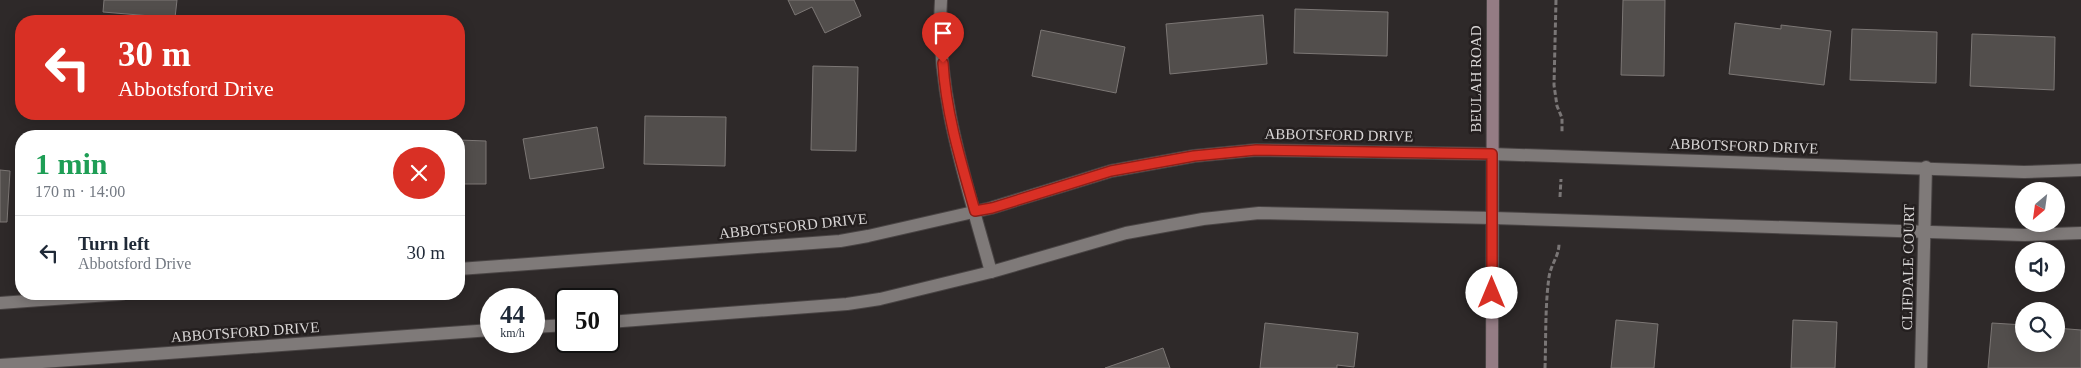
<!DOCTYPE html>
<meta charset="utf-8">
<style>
:root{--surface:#fff;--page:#f6f6f7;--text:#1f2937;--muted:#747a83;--line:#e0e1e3}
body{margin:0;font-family:"Times New Roman",serif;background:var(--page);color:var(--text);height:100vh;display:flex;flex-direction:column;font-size:19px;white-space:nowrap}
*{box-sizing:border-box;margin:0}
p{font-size:16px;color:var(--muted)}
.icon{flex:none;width:28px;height:28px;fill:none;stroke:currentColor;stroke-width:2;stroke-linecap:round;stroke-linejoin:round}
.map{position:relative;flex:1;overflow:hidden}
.drawer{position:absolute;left:15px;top:130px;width:450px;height:170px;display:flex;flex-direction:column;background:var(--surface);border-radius:20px;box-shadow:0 2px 12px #0003}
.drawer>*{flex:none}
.hud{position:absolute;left:15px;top:15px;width:450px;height:105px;border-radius:20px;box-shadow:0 2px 12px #0003;background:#d93025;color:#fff;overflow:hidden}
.needle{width:32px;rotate:209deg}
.buttons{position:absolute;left:2015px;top:182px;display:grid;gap:10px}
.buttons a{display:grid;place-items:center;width:50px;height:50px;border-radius:50%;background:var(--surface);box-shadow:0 2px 12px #0003;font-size:25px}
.speed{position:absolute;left:480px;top:288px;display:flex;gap:10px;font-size:25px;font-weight:700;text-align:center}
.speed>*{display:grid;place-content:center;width:65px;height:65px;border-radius:50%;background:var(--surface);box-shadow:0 2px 12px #0003;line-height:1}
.speed small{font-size:12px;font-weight:400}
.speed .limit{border:2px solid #111;border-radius:8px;background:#fff;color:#111}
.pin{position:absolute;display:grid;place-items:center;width:42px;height:42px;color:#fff;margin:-51px -21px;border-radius:50% 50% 50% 0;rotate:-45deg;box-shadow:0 0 5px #0007}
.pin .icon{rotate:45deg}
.me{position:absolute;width:55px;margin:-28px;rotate:0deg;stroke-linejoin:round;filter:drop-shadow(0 0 4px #0008)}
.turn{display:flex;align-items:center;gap:18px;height:105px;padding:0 20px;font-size:22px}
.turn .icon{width:65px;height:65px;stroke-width:2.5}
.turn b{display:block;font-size:35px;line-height:42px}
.round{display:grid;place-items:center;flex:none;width:52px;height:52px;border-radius:26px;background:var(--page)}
.summary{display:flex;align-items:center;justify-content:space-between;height:85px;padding:0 20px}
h1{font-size:30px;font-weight:700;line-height:38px;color:#1e9e55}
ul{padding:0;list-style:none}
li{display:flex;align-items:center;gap:15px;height:75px;padding:0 20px;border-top:1px solid var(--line)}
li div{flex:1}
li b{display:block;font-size:19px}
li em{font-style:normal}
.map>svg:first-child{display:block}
</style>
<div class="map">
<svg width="2081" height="368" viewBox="0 0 2081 368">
<rect width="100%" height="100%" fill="#2e2929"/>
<g fill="#524e4c" stroke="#7c7775">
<polygon points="104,0 177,0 175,18 103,12"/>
<polygon points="788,0 854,0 861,16 825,33 812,7 795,15"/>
<polygon points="1623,0 1665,0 1664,76 1621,75"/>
<polygon points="1295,9 1388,12 1387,56 1294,53"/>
<polygon points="1263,15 1267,64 1170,74 1166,24"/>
<polygon points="1735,23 1781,29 1781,25 1831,31 1824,85 1729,74"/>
<polygon points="1852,29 1937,32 1936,83 1850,80"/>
<polygon points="1041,30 1125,47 1116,93 1032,76"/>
<polygon points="1972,34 2055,37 2054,90 1970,86"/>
<polygon points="813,66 858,67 856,151 811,150"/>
<polygon points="645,116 726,117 725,166 644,164"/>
<polygon points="597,127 604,168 530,179 523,139"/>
<polygon points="459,140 486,141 486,184 459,184"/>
<polygon points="0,170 10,171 7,222 0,222"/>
<polygon points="1616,320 1658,324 1654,368 1611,368"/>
<polygon points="1793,320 1837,322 1835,368 1791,368"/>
<polygon points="1265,323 1358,333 1354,367 1337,365 1337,368 1260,368"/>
<polygon points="1992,323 2024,325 2024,344 2056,344 2056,328 2081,330 2081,368 1988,368"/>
<polygon points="1163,348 1170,368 1105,368"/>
</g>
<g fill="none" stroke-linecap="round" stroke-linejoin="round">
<defs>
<g id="street">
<path d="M 941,0 C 935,93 967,184 991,272"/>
<polyline points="459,269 840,241 868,236 991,208 1111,171 1194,156 1256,150 1492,154 2024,172 2081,170"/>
<polyline points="0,303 122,294"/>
<polyline points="609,322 847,304 880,299 991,272 1126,233 1203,219 1259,213 1493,218 2024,235 2081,233"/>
<polyline points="534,327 566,325"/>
<polyline points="0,365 491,330"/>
<polyline points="1921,368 1926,167"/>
</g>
<polyline id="secondary" points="1492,368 1493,0"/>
</defs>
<use href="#street" stroke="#494444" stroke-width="14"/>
<use href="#secondary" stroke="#494444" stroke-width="14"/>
<g stroke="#7a7676" stroke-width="3" stroke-dasharray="5 2.5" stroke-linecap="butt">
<polyline points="1556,0 1554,85 1557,106 1562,118 1562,132"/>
<polyline points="1560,197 1561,179"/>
<path d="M 1545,368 C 1546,338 1545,306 1549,277 C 1551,264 1559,256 1559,244"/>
</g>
<use href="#street" stroke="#7f7a79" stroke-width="12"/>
<use href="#secondary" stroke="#947c84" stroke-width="12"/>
</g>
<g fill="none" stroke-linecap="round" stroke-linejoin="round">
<defs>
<path id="route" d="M 943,63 C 946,114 961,162 975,211 L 992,208 L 1111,171 L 1194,156 L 1256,150 L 1492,154 L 1492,293"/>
</defs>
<use href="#route" stroke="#8d1f18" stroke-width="12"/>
<use href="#route" stroke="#d93025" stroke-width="9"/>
</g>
<g text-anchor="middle" stroke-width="5" stroke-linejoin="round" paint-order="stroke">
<g font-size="15" fill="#d9d6d6" stroke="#241f1f">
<text transform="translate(1476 79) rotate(-90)" y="5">BEULAH ROAD</text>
<text transform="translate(1339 135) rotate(1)" y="5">ABBOTSFORD DRIVE</text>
<text transform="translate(1744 146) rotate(2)" y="5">ABBOTSFORD DRIVE</text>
<text transform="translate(793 226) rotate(-6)" y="5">ABBOTSFORD DRIVE</text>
<text transform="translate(1908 267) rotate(-89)" y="5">CLIFDALE COURT</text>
<text transform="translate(245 332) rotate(-4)" y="5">ABBOTSFORD DRIVE</text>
</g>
</g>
</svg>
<div class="buttons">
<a><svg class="needle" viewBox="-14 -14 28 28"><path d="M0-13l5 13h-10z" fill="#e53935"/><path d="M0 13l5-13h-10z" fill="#747a83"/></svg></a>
<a><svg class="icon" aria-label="sound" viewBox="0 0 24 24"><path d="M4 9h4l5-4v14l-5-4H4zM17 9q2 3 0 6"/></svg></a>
<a><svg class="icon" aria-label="search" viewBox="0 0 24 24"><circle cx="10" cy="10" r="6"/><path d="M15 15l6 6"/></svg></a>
</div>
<div class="speed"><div>44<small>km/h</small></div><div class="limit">50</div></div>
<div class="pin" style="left:943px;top:63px;background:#d93025"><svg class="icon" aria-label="arrive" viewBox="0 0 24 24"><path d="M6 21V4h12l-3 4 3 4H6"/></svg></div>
<svg class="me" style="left:1492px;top:293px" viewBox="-20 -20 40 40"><circle r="19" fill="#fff"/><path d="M0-13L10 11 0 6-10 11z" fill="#d93025"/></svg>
<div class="hud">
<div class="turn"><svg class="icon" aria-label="left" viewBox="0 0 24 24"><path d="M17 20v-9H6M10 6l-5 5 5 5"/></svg><div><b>30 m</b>Abbotsford Drive</div></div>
</div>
<section class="drawer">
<div class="summary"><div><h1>1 min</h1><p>170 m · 14:00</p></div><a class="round" style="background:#d93025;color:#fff"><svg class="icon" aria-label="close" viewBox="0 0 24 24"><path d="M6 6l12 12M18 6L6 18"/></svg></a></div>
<ul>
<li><svg class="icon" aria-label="left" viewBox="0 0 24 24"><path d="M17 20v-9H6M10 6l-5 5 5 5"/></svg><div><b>Turn left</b><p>Abbotsford Drive</p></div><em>30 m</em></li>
</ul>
</section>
</div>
